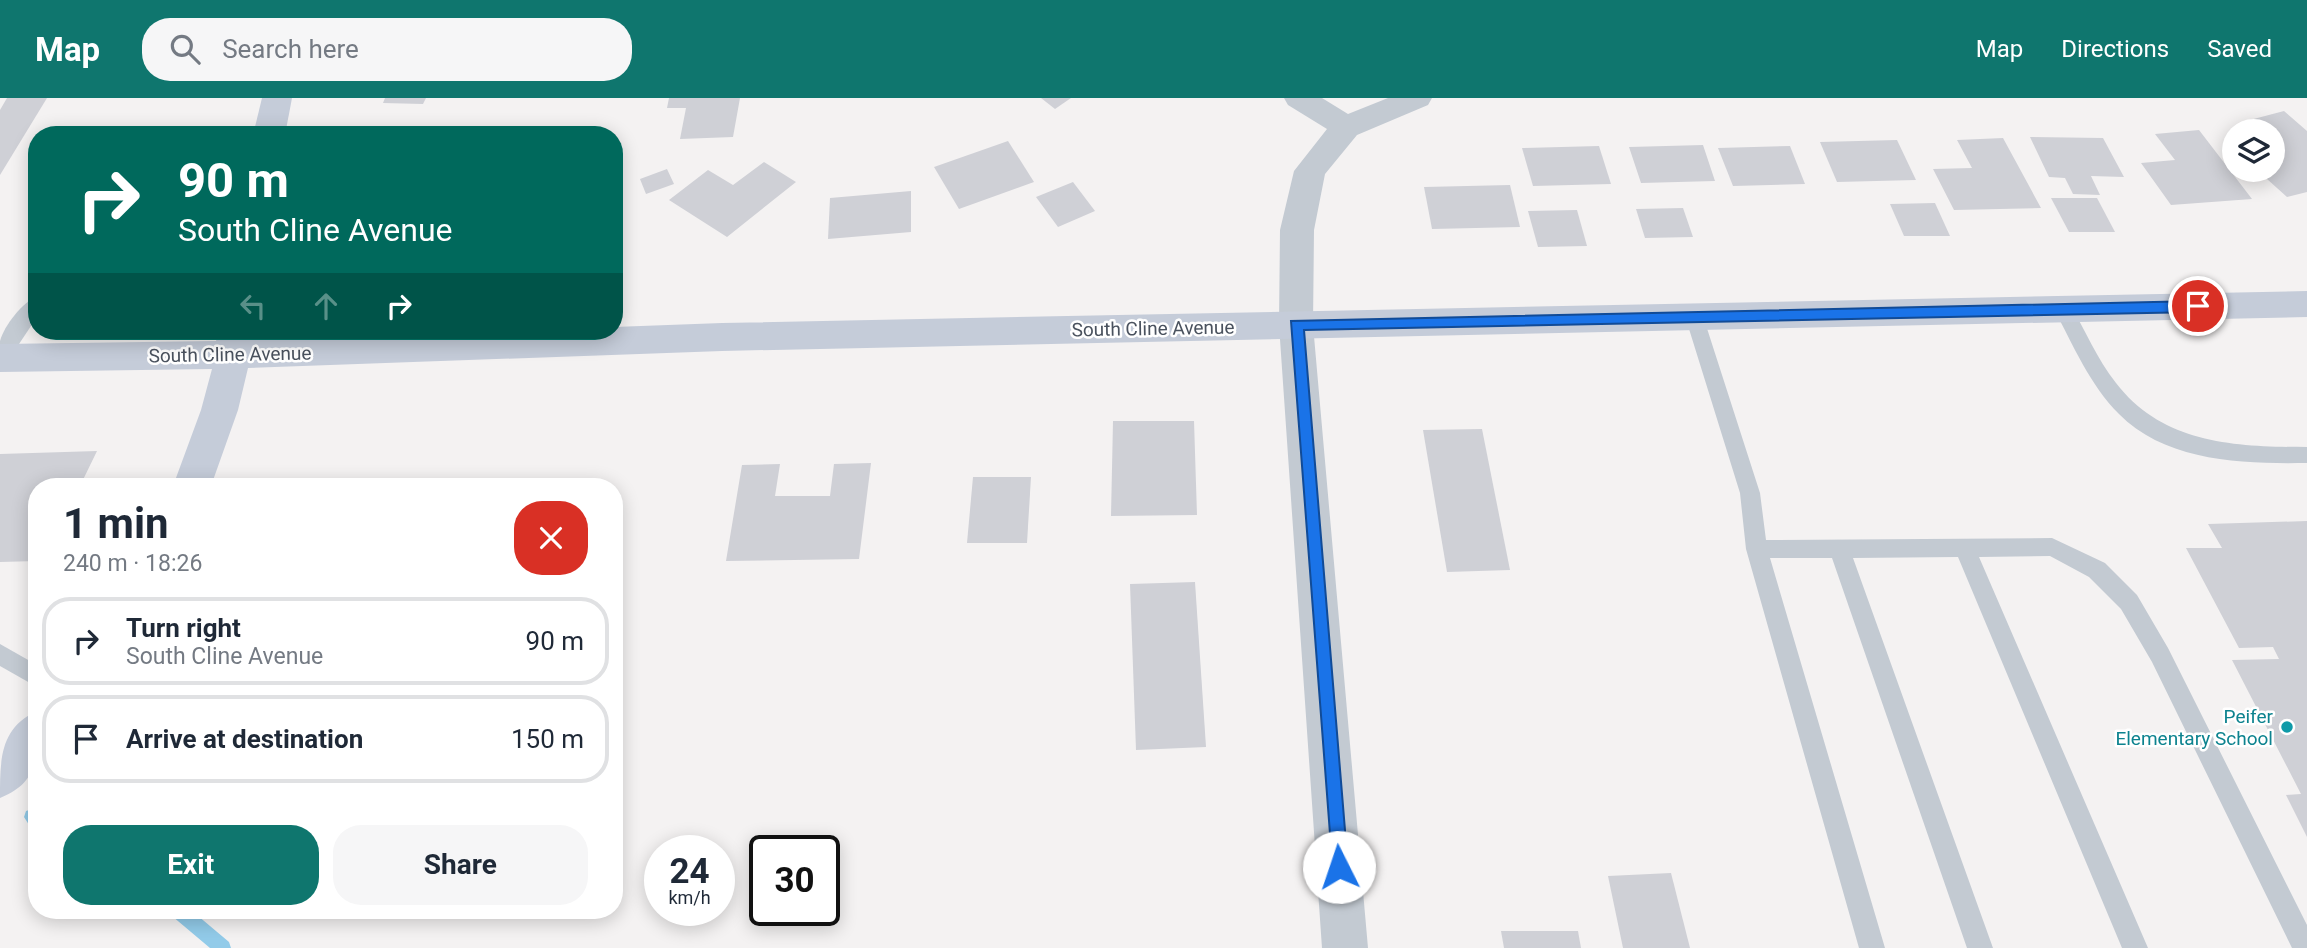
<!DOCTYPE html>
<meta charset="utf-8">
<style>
:root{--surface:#fff;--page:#f6f6f7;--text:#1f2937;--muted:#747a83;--line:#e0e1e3;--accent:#0f766e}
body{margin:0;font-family:Roboto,sans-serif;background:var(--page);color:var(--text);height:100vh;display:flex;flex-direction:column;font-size:26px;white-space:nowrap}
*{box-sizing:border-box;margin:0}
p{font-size:23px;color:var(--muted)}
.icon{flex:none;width:38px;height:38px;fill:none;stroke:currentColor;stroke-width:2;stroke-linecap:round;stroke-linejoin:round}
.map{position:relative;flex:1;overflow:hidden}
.drawer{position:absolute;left:28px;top:380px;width:595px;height:441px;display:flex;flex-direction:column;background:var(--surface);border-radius:28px;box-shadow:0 4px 18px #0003}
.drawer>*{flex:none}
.guide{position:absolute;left:28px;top:28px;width:595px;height:214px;border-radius:28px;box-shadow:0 4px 18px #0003;background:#00695c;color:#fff;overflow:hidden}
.tools{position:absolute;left:2222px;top:21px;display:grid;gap:14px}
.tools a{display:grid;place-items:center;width:63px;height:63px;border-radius:50%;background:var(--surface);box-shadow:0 4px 18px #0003;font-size:35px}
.speed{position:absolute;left:644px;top:737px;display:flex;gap:14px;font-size:35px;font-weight:700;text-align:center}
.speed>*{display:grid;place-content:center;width:91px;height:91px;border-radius:50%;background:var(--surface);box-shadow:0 4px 18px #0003;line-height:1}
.speed small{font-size:18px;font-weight:400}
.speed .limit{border:4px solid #111;border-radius:10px;background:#fff;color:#111}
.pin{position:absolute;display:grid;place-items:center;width:60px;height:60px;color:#fff;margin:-30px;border:4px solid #fff;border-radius:50%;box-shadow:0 2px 7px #0007}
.me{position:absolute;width:77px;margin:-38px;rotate:356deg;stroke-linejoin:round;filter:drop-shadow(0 0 5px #0008)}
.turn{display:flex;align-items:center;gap:24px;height:147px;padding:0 35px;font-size:32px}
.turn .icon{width:91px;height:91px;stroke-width:2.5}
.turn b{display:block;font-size:49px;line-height:60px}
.lanes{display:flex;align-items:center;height:66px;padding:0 35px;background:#0003;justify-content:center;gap:35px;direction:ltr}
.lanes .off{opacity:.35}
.round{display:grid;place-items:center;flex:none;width:74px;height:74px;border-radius:28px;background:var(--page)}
.overview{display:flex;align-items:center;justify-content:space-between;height:119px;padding:0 35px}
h1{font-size:42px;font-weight:700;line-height:52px}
.primary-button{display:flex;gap:14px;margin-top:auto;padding:14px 35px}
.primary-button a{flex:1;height:80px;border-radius:28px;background:var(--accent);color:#fff;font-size:28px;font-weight:700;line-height:80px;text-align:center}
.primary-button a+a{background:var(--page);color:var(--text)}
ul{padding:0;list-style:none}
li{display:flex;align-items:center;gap:21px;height:88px;margin:0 14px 10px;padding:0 21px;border:4px solid var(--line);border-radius:28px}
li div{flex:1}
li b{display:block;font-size:26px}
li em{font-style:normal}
header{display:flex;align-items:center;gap:42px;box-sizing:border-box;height:98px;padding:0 35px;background:var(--accent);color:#fff}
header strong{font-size:33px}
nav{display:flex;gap:38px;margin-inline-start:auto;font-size:24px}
.search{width:490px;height:63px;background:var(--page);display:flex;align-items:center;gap:18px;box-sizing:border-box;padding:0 24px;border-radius:28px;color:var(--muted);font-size:26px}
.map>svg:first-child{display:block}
</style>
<header>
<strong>Map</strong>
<div class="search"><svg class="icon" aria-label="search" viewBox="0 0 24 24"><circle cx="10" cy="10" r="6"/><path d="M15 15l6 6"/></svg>Search here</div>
<nav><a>Map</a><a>Directions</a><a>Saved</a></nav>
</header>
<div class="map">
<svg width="2307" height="850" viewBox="0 0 2307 850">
<rect width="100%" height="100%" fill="#f4f2f2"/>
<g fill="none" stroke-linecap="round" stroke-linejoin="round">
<g fill="#92cbe9" fill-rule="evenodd">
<polygon points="32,711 37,713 37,732 31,730 24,719 26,713"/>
<polygon points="170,812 191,812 229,844 231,850 210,850 172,818"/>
</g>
</g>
<g fill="#cfd0d6">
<polygon points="7,0 47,0 0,77 0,12"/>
<polygon points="385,0 426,0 423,6 383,5"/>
<polygon points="669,0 740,0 733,39 680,41 686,10 667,10"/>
<polygon points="1041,0 1071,0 1055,11"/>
<polygon points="2284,13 2307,33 2307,94 2287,99 2257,72 2273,72 2273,33 2258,33 2246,23"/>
<polygon points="2199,32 2252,101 2171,107 2141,65 2175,62 2155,36"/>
<polygon points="609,33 608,37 566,37 566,35"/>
<polygon points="2030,39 2103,40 2124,79 2091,78 2100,97 2073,96 2065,80 2049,79"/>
<polygon points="2003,40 2041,110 1954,112 1933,71 1972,70 1957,42"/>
<polygon points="1897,42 1916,82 1837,84 1820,44"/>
<polygon points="1008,43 1034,84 959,111 934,69"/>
<polygon points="1703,47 1715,83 1641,85 1629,49"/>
<polygon points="1599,48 1611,86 1533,88 1522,50"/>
<polygon points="1790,48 1805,86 1733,88 1718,50"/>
<polygon points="764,64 796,84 727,139 669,102 708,72 733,87"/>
<polygon points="667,71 674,86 646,96 640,81"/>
<polygon points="1073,84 1095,113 1058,129 1036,99"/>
<polygon points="1510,87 1520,129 1432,131 1424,89"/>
<polygon points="911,93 911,134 828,141 830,100"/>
<polygon points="2051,100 2097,100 2115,134 2069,134"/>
<polygon points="1935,105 1950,138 1904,138 1890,106"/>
<polygon points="1683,110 1693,139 1645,140 1636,111"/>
<polygon points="1577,112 1587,148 1538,149 1528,113"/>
<polygon points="1113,323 1194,323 1197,417 1111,418"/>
<polygon points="1482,331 1510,472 1447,474 1423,332"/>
<polygon points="97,353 80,388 37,388 37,463 0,464 0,356"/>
<polygon points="871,365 859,461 726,463 742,367 780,366 775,398 830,398 834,366"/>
<polygon points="973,379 1031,379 1027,445 967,445"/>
<polygon points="2307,423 2307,739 2286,697 2301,696 2232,562 2279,561 2273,549 2239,550 2186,450 2222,450 2208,426"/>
<polygon points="1195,484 1206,649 1136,652 1130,486"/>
<polygon points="1671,775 1690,850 1623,850 1608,778"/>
<polygon points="1501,833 1578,833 1581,850 1504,850"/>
</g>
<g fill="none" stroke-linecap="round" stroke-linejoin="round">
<g fill="#c3cad2" fill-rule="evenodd">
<path d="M 37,199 L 37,219 L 7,264 L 0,267 C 0,260 0,250 0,243 C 4,228 23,203 37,199 Z"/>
<path d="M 2063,204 L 2070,206 C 2085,232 2097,261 2116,285 C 2163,346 2236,349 2307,349 L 2307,365 C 2244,366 2166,364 2119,316 C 2090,287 2073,247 2054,211 Z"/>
<polygon points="1694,211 1703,218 1760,395 1766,442 2052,440 2105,465 2137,497 2168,550 2307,827 2307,850 2292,850 2152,564 2121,511 2089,479 2050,458 1979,459 2148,850 2122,850 1958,459 1853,460 1993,850 1967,850 1832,460 1770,460 1885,850 1859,850 1746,451 1740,395 1685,218"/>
<polygon points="0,546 37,567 37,589 0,568"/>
</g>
<polygon fill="#c3cad2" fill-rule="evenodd" points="1284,0 1322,0 1348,16 1388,0 1432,0 1428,7 1357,37 1325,76 1314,132 1313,227 1368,850 1322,850 1279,227 1280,132 1294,73 1327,31 1288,7"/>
<g fill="#c5ccd9" fill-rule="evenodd">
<polygon points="262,0 292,0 285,37 253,37"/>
<polygon points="2307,193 2307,219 722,253 248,270 238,312 211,388 173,388 201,312 212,271 0,274 0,246 216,243 218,233 252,233 252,242 517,233 614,233 614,229 722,225"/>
<path d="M 37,613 C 37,652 43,683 0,700 C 0,661 0,630 37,613 Z"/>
</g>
</g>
<polygon fill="#1a73e8" stroke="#114b97" stroke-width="2" points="2198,203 2205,208 2198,214 1304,232 1348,769 1346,775 1339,778 1333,775 1291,223"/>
<circle fill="#0f9aa8" stroke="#fff" stroke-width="2.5" cx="2287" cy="629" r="7"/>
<g text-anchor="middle" stroke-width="5" stroke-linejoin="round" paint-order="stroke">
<g font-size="19" fill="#4a525e" stroke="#fff">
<text transform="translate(1153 230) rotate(-1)" y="7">South Cline Avenue</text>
<text transform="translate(230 256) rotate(-1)" y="7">South Cline Avenue</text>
</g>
<g font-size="19" fill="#0d838f" stroke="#fff" text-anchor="end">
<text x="2273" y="625">Peifer<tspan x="2273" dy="22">Elementary School</tspan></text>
</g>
</g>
</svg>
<div class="tools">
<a><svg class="icon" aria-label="layers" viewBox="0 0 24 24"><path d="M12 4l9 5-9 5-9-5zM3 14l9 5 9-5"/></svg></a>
</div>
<div class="speed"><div>24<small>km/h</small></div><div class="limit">30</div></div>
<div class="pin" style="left:2198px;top:208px;background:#d93025"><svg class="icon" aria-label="arrive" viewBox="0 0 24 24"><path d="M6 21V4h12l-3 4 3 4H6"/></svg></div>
<svg class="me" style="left:1339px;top:769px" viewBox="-20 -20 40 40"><circle r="19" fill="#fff"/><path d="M0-13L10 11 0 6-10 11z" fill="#1a73e8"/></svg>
<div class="guide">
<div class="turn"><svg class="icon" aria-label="right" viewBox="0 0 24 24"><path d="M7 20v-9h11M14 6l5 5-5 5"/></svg><div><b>90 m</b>South Cline Avenue</div></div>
<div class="lanes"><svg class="icon off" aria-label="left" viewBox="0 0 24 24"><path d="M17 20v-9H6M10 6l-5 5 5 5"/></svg><svg class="icon off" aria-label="ahead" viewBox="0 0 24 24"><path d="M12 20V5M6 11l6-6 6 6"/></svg><svg class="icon" aria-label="right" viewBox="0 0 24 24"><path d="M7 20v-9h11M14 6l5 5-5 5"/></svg></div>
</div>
<section class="drawer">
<div class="overview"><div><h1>1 min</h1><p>240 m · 18:26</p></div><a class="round" style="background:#d93025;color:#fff"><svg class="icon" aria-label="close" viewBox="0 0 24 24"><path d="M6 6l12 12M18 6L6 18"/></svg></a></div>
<ul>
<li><svg class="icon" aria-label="right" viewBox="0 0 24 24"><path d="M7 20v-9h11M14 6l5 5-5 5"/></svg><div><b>Turn right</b><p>South Cline Avenue</p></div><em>90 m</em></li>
<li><svg class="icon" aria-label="arrive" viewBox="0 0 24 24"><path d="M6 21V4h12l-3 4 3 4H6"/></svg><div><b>Arrive at destination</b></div><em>150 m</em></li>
</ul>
<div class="primary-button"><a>Exit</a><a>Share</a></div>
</section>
</div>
